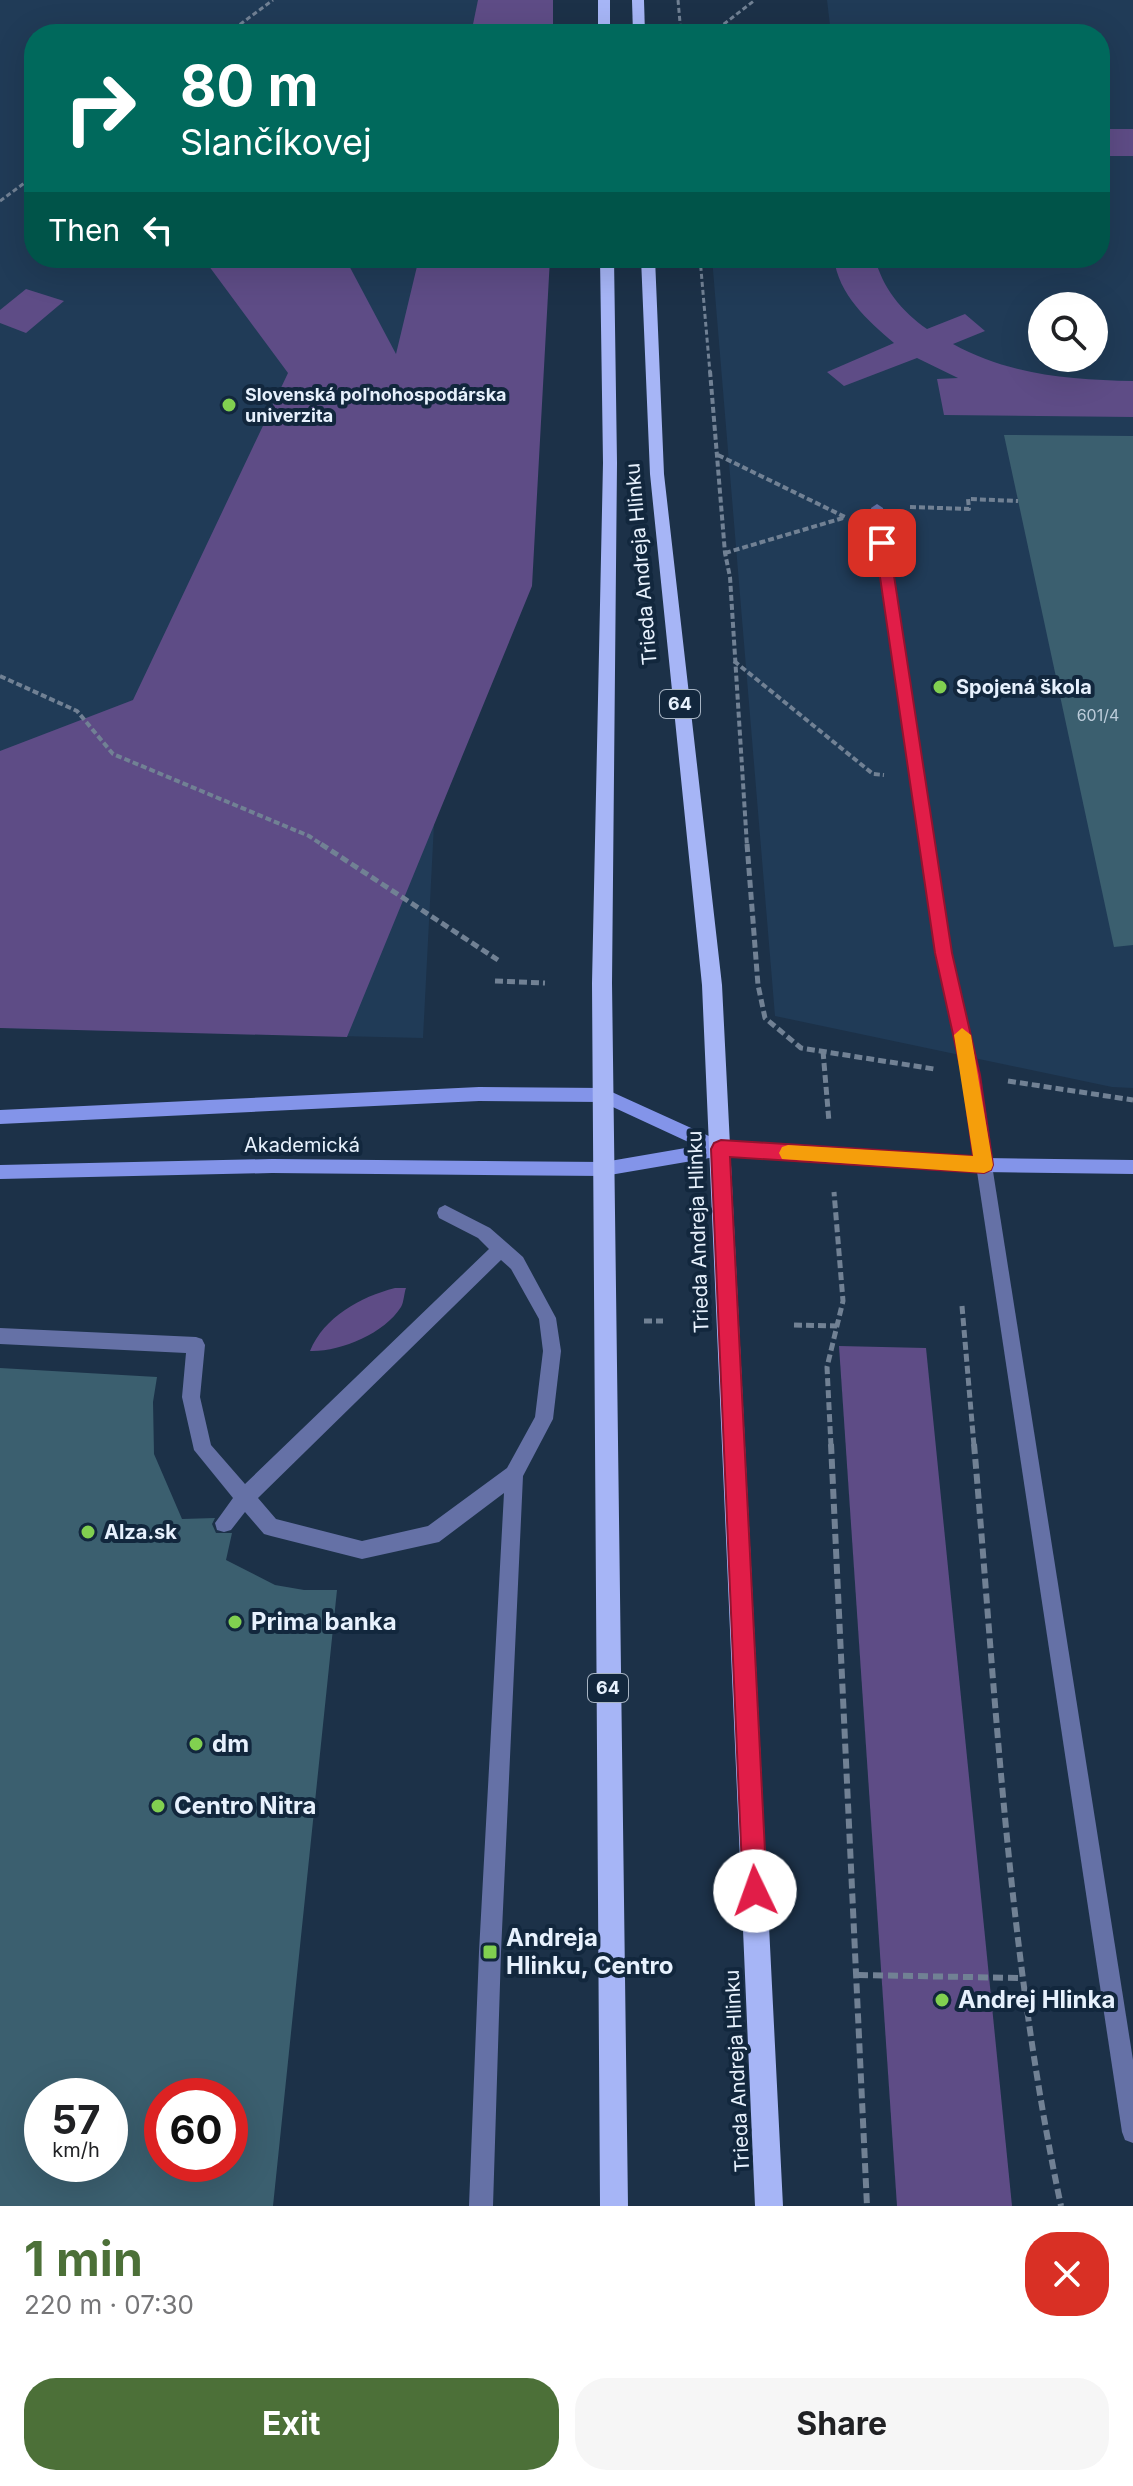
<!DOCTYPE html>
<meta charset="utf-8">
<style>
:root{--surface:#fff;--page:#f6f6f6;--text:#202124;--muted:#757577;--accent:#4c7038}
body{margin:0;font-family:Inter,sans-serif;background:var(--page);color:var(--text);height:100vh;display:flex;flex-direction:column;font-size:30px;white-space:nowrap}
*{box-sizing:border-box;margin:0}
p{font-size:26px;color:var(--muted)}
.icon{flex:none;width:44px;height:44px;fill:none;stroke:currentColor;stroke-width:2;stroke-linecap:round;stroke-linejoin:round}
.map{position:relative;height:2206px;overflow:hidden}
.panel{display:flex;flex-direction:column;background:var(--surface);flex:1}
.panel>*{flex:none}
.top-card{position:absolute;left:24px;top:24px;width:1086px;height:244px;border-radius:32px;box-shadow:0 8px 32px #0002;background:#00695c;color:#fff;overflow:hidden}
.buttons{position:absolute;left:1028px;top:292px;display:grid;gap:16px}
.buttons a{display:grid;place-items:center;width:80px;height:80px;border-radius:50%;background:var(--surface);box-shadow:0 8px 32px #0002;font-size:40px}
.speed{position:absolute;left:24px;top:2078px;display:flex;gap:16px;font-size:40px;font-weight:700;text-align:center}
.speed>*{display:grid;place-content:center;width:104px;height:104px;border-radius:50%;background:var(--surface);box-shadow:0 8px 32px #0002;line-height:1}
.speed small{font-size:20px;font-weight:400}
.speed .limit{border:12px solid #d22;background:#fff;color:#111}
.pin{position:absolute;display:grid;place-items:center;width:68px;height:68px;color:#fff;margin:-34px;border-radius:16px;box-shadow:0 4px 12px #0006}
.me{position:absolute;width:88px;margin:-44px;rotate:357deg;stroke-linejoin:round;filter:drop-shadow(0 0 6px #0008)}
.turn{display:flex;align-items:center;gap:28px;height:168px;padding:0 24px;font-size:36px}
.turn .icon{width:104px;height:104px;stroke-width:2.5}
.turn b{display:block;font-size:56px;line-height:68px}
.then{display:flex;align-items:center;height:76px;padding:0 24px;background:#0003;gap:16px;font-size:30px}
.round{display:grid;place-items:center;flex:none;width:84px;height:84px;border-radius:32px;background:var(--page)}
.headline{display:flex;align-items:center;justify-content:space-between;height:136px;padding:0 24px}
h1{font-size:48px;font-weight:700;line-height:60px;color:var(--accent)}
.primary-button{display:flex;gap:16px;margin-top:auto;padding:16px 24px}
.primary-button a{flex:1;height:92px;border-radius:32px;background:var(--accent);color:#fff;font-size:32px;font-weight:700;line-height:92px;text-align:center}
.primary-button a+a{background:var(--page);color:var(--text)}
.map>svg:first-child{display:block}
</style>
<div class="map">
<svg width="1133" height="2206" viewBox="0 0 1133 2206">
<rect width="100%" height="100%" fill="#1c3148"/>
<g fill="#203b57" fill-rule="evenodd">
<polygon points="0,0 484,0 481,34 34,34 34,258 467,258 448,552 423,1038 0,1028"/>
<path d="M 827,0 L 1133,0 L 1133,1088 L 1112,1087 L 775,1016 L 712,258 L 1100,258 L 1100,34 L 831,34 ZM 1042,306 L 1094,306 L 1094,358 L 1042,358 Z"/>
</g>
<g fill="#5e4c86">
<polygon points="478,0 553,0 553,34 471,34"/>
<rect x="1100" y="129" width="33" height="27"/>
<polygon points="203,258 345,258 396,354 419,258 550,258 532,586 347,1037 0,1028 0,751 133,700 288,373"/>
<path d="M 834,258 L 875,258 C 882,287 902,312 927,329 L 965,314 L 985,331 L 953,344 C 1009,375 1071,380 1133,381 L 1133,417 L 944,415 L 937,379 L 958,378 L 917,358 L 844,386 L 827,372 L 894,343 C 868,321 838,294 834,258 Z"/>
<polygon points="26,289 64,301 26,333 0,323 0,310"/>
<path d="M 395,1288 L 406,1288 C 404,1293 404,1302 401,1307 C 384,1334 340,1352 310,1351 C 324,1317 360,1297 395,1288 Z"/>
<polygon points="839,1346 926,1348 1012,2206 897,2206"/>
</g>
<g fill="#3b5f6f" fill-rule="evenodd">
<polygon points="1004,435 1133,436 1133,945 1114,947"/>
<path d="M 0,1368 L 157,1377 L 153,1402 L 154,1454 L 182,1519 L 215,1518 L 212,1524 L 216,1533 L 232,1533 L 226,1560 L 275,1585 L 304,1590 L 337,1590 L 273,2206 L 0,2206 ZM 42,2096 L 110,2096 L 110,2164 L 42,2164 ZM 162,2096 L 230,2096 L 230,2164 L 162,2164 Z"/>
</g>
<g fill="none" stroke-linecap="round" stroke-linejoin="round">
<g stroke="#718194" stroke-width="3" stroke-dasharray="5 3" stroke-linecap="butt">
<polyline points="678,0 681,34"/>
<polyline points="227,34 273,0"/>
<polyline points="711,34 755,0"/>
<polyline points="0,201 34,176"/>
<polyline points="700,258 710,373"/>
</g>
<g stroke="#718194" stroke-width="4" stroke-dasharray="6 3" stroke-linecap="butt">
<polyline points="710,371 725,553 730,577 747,846"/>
<polyline points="718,455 845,517"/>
<polyline points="910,507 969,509 968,499 1018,501"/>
<polyline points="725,553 843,518"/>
<polyline points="734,661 873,774 884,775"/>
<polyline points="0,676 77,711 113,754 309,836 324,846"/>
</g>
<g stroke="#718194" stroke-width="5" stroke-dasharray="8 4" stroke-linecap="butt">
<polyline points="321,844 498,960"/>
<polyline points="747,844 758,985 765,1018 801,1048 934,1069"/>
<polyline points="495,981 545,983"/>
<polyline points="823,1051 829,1122"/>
<polyline points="1008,1081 1133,1100"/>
<polyline points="962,1306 974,1446"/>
<polyline points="644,1321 663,1321"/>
<polyline points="794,1325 837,1326"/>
<polyline points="831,1446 827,1367 843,1301 834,1192"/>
</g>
<g stroke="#718194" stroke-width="6" stroke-dasharray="10 5" stroke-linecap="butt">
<polyline points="831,1444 867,2206"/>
<path d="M 974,1444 C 996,1698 1008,1956 1061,2206"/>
<polyline points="858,1975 1021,1978"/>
</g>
<polygon fill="#6571a6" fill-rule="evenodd" points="877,504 883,508 952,953 979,1075 992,1165 990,1170 984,1172 978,1170 976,1165 963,1075 936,953 871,508"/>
<g fill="#6571a6" fill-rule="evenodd">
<polygon points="984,1158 990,1160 992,1165 1133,2060 1133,2143 1125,2140 1122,2132 976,1165 978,1160"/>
<path d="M 445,1205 L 490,1228 L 523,1257 L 556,1318 L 561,1351 L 553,1419 L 523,1476 L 501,1952 L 493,2206 L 469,2206 L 479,1952 L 504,1493 L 439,1542 L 362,1559 L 271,1536 L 264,1534 L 245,1512 L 231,1530 L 224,1532 L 217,1530 L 215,1523 L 233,1498 L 194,1450 L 182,1397 L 186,1353 L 0,1344 L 0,1328 L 196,1337 L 202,1339 L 205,1345 L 200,1397 L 211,1445 L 245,1484 L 489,1249 L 478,1238 L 439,1218 L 437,1213 L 439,1208 ZM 501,1260 L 511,1269 L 539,1319 L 543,1351 L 535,1417 L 507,1468 L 428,1526 L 362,1541 L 276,1519 L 258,1498 Z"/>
</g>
<polygon fill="#8394e9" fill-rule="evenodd" points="479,1087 603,1088 722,1142 984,1158 1133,1160 1133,1174 984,1172 721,1156 604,1176 272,1173 0,1179 0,1165 272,1159 604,1162 697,1146 602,1102 479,1101 0,1124 0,1110"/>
<g fill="#a6b5f6" fill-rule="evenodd">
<rect x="598" y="0" width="12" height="34"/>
<polygon points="632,0 644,0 645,34 633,34"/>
<polygon points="600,258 614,258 617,463 612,983 628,2206 600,2206 592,983 603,463"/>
<polygon points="641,258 655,258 664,474 722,985 783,2206 755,2206 702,985 650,474"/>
</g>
</g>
<polygon fill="#e11d48" stroke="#92132f" stroke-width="2" points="882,538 889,543 952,953 980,1075 993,1165 991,1170 984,1173 730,1157 767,1891 763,1900 755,1903 747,1900 743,1891 711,1149 714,1143 721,1140 973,1156 962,1075 935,953 875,543"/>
<polygon fill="#f59e0b" points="962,1028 971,1035 993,1165 991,1170 984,1173 782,1159 779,1153 782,1147 788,1145 973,1156 954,1035"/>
<g fill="#81d050" stroke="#12273d" stroke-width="3">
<circle cx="229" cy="405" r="8"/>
<circle cx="940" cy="687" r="8"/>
<circle cx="88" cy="1532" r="8"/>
<circle cx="235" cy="1622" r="8"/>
<circle cx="196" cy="1744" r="8"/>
<circle cx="158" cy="1806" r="8"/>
<rect x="482" y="1944" width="16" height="16" rx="4"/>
<circle cx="942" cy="2000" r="8"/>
</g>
<g text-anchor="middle" stroke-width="8" stroke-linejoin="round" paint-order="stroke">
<g font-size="16" fill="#bcccda">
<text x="1098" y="721">601/4</text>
</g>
<g font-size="18" font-weight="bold" fill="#e7f1fd" stroke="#12273d" text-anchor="start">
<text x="245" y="401">Slovenská poľnohospodárska<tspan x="245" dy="21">univerzita</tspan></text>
</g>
<g fill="#12273d" stroke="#a7b4c3" stroke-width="2">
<rect x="660" y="690" width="40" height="28" rx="6"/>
<rect x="588" y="1674" width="40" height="28" rx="6"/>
</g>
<g font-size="18" font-weight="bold" fill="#e7f1fd">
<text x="680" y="710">64</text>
<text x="608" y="1694">64</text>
</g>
<g font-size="20" fill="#e7f1fd" stroke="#12273d">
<text transform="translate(641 564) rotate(-95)" y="7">Trieda Andreja Hlinku</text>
<text x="302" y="1152">Akademická</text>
<text transform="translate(698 1232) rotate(-92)" y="7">Trieda Andreja Hlinku</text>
<text transform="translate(737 2071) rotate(-93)" y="7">Trieda Andreja Hlinku</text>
</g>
<g font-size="20" font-weight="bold" fill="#e7f1fd" stroke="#12273d" text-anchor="start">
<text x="956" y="694">Spojená škola</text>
<text x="104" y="1539">Alza.sk</text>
</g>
<g font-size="24" font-weight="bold" fill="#e7f1fd" stroke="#12273d" text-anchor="start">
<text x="251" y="1630">Prima banka</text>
<text x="212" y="1752">dm</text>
<text x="174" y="1814">Centro Nitra</text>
<text x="506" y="1946">Andreja<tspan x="506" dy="28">Hlinku, Centro</tspan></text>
<text x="958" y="2008">Andrej Hlinka</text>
</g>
</g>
</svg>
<div class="buttons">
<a><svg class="icon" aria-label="search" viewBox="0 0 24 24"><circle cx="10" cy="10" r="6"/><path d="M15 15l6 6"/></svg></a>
</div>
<div class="speed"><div>57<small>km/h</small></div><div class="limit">60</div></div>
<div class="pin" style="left:882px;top:543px;background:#d93025"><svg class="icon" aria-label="arrive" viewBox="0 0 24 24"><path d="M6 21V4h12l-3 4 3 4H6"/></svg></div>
<svg class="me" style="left:755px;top:1891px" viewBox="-20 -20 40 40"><circle r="19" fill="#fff"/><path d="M0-13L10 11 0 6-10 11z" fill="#e11d48"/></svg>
<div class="top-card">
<div class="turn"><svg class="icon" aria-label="right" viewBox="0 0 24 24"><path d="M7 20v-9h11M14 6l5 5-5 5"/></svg><div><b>80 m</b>Slančíkovej</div></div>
<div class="then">Then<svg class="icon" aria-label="left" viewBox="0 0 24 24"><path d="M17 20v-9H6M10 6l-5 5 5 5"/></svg></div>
</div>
</div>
<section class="panel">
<div class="headline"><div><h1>1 min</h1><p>220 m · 07:30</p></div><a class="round" style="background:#d93025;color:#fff"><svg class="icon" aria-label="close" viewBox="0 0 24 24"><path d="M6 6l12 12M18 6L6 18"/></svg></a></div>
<div class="primary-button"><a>Exit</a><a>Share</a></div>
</section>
